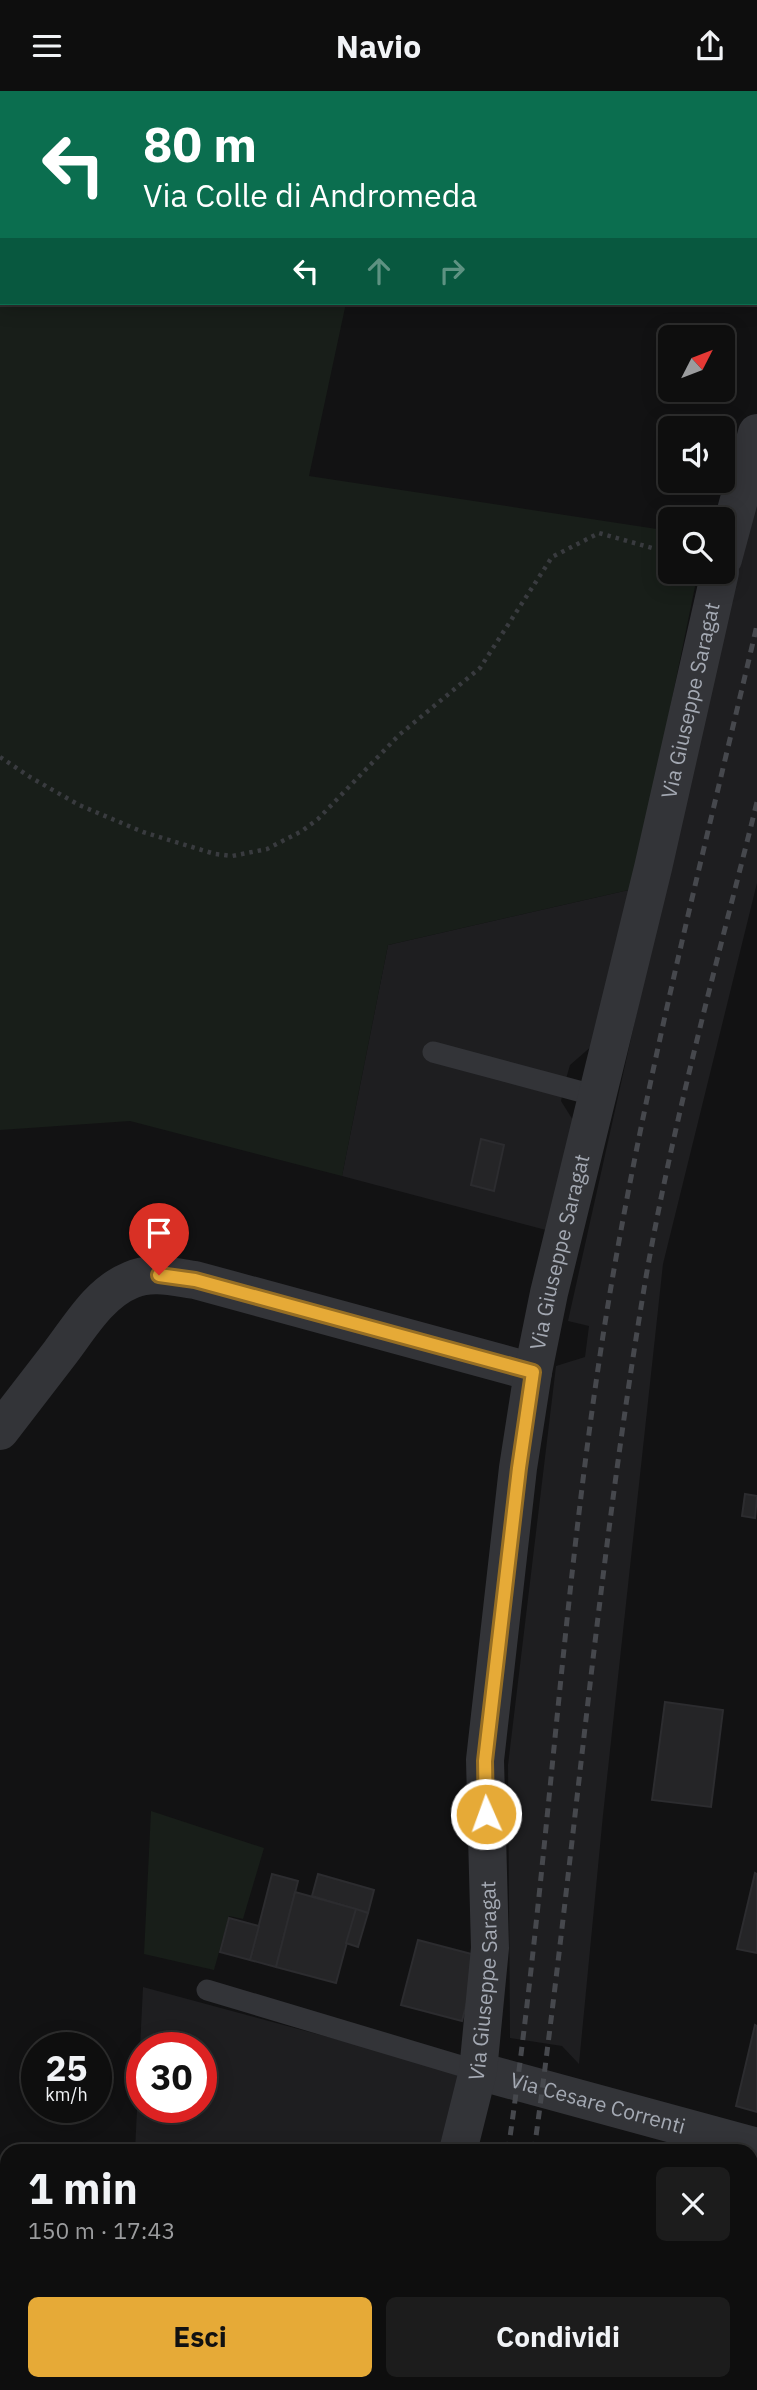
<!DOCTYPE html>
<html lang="it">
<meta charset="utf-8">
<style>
:root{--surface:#0e0e0e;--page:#1c1c1c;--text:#f1f3f6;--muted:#9b9c9e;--line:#2e2e2e;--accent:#e6aa37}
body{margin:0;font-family:"IBM Plex Sans",sans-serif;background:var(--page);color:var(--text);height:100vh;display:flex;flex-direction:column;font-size:26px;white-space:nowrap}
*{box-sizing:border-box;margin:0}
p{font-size:23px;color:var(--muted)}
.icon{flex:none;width:38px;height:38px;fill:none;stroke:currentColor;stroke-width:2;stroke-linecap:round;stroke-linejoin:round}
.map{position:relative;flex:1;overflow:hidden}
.drawer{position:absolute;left:0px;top:2053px;width:758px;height:247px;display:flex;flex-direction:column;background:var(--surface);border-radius:21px 21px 0 0;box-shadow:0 4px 18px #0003,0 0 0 2px var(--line)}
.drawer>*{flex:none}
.hud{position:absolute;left:0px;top:0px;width:758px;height:214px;box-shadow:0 4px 18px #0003,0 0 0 2px var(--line);background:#0b6e4f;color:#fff;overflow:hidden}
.needle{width:46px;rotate:48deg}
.fabs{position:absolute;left:658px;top:234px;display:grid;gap:14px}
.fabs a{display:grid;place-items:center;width:77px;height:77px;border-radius:10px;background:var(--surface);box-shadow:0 4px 18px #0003,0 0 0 2px var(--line);font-size:35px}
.speed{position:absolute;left:21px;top:1941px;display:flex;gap:14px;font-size:35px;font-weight:700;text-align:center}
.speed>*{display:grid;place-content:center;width:91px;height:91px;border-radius:50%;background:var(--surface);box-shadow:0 4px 18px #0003,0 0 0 2px var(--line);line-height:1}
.speed small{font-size:18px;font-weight:400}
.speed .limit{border:10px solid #d22;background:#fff;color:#111}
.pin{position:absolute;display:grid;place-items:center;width:60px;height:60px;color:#fff;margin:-72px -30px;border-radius:50% 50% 50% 0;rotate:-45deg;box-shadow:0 0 7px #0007}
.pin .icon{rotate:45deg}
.me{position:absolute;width:77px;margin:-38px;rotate:358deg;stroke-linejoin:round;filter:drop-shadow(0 0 5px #0008)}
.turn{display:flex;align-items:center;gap:24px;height:147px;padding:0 28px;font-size:32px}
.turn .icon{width:91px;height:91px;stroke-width:2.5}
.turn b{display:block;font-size:49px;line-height:60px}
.lanes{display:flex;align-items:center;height:66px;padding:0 28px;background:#0003;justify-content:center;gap:35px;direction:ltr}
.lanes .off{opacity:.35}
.round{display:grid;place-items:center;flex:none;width:74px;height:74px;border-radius:10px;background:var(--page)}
.overview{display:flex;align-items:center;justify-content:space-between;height:119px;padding:0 28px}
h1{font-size:42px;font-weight:700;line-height:52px}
.button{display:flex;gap:14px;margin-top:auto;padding:14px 28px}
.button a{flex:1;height:80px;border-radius:10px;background:var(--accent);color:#111;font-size:28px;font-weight:700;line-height:80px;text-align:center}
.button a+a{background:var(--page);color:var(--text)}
header{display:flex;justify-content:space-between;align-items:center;height:91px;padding:0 28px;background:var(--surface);font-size:32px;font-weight:700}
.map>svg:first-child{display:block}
</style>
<header><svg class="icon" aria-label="menu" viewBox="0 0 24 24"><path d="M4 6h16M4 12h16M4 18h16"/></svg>Navio<svg class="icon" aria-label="share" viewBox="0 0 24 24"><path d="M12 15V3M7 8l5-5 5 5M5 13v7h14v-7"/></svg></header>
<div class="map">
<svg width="757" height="2299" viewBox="0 0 757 2299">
<rect width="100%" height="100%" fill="#121213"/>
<g fill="#1e1e20" fill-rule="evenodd">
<polygon points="757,404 757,792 663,1173 603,1724 579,1973 562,1955 510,1947 508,1674 556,1275 585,1266 589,1235 568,1230 735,481"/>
<polygon points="633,798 593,954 570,974 564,995 561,1010 576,1034 546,1139 342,1085 388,854"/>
<path d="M 143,1896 L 465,1983 L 445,2060 L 135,2060 ZM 142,1956 L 201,1956 L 201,2016 L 142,2016 Z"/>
<polygon points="101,2292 394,2293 393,2299 100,2299"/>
</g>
<g fill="#181e19">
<polygon points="0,0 392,0 2,2 2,212 346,212 309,385 670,440 670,481 698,481 633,798 388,854 342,1085 130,1030 0,1039"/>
<polygon points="151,1720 264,1757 243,1828 229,1825 214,1879 144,1863"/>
<polygon points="18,2292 101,2292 101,2293 100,2299 6,2299"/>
</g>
<g fill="#252527" stroke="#2c2c2f" stroke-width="2">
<polygon points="481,1048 504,1054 494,1100 471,1094"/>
<polygon points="745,1403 757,1405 755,1427 742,1425"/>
<polygon points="665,1611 723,1619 711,1716 652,1709"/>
<polygon points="755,1782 757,1783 757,1862 737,1858"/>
<polygon points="272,1783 298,1790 276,1876 250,1869"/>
<polygon points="318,1783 374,1799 368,1822 312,1805"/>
<polygon points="295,1801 356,1818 336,1892 276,1876"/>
<polygon points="356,1818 368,1822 358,1856 346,1852"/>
<polygon points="229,1827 259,1835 250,1869 220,1861"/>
<polygon points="418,1849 479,1865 462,1930 401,1914"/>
<polygon points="755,1934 757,1935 757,2021 736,2015"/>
<polygon points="751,2121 757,2123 757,2271 751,2268"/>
</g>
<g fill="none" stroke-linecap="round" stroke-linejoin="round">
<polyline stroke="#393b3f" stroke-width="4.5" stroke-dasharray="3.5 5" stroke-linecap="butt" points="0,666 30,686 79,714 143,741 215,763 232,765 267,758 302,740 318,728 399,644 480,577 552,466 599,442 670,462"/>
<g stroke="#333438" stroke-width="21">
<polyline points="433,961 597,1005"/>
<polyline points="207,1899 478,1980"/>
<polyline points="301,2292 311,2299"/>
</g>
<g stroke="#333438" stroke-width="38">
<polyline points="723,468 757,342"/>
<path d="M 0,1340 C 20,1314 40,1288 60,1262 C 80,1236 99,1202 131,1189 C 151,1180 174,1186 195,1189 L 533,1281"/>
<path id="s1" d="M 478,1980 L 757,2056"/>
<path id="s2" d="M 458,2060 L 478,1980 L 490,1857 L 485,1669 L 518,1377 L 533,1281 L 549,1202 L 653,777 L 720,481"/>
<polyline points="410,2299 410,2292"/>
</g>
<g stroke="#46484d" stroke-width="5" stroke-dasharray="9 7" stroke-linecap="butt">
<path d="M 508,2060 C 546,1798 560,1533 599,1271 C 636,1022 700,778 757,534"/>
<path d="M 534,2060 C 574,1769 597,1476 646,1186 C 674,1026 718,868 757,711"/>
<polyline points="473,2299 474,2292"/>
<polyline points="501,2299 502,2292"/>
</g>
</g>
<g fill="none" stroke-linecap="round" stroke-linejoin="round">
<defs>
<polyline id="route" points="159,1184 195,1189 533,1281 519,1377 485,1670 486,1723"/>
</defs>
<use href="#route" stroke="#966e24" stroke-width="18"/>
<use href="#route" stroke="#e6aa37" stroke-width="12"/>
</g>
<g text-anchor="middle" stroke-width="7" stroke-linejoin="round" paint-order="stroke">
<g font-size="21" fill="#a4a9b3" stroke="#0d0d0e">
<text dy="7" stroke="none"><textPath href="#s2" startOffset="1475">Via Giuseppe Saragat</textPath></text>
<text dy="7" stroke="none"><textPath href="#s2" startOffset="908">Via Giuseppe Saragat</textPath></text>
<text dy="7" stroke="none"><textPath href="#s2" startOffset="173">Via Giuseppe Saragat</textPath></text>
<text dy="7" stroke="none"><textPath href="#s1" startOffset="124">Via Cesare Correnti</textPath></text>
</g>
</g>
</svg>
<div class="fabs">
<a><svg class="needle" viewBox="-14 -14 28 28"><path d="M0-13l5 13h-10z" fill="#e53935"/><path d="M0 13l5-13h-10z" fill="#9b9c9e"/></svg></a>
<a><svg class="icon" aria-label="sound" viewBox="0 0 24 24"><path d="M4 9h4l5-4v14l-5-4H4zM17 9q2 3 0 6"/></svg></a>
<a><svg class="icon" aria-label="search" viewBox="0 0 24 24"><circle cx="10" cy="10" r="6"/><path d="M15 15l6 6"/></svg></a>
</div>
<div class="speed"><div>25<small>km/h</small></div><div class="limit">30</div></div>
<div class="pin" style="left:159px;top:1184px;background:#d93025"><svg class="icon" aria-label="arrive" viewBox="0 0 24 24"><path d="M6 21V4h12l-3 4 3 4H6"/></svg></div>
<svg class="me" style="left:486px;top:1723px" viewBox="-20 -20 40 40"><circle r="17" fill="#e6aa37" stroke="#fff" stroke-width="3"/><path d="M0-11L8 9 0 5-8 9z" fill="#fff"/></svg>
<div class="hud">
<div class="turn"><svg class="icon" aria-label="left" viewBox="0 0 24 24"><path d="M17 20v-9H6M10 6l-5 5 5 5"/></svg><div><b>80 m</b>Via Colle di Andromeda</div></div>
<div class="lanes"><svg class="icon" aria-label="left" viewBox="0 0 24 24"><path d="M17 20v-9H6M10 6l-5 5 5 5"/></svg><svg class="icon off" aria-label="ahead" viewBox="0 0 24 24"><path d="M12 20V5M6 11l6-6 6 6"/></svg><svg class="icon off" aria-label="right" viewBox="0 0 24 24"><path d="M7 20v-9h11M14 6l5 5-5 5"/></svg></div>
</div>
<section class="drawer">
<div class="overview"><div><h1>1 min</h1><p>150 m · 17:43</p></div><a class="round"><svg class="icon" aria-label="close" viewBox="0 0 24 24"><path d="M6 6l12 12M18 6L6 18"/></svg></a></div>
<div class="button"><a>Esci</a><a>Condividi</a></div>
</section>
</div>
